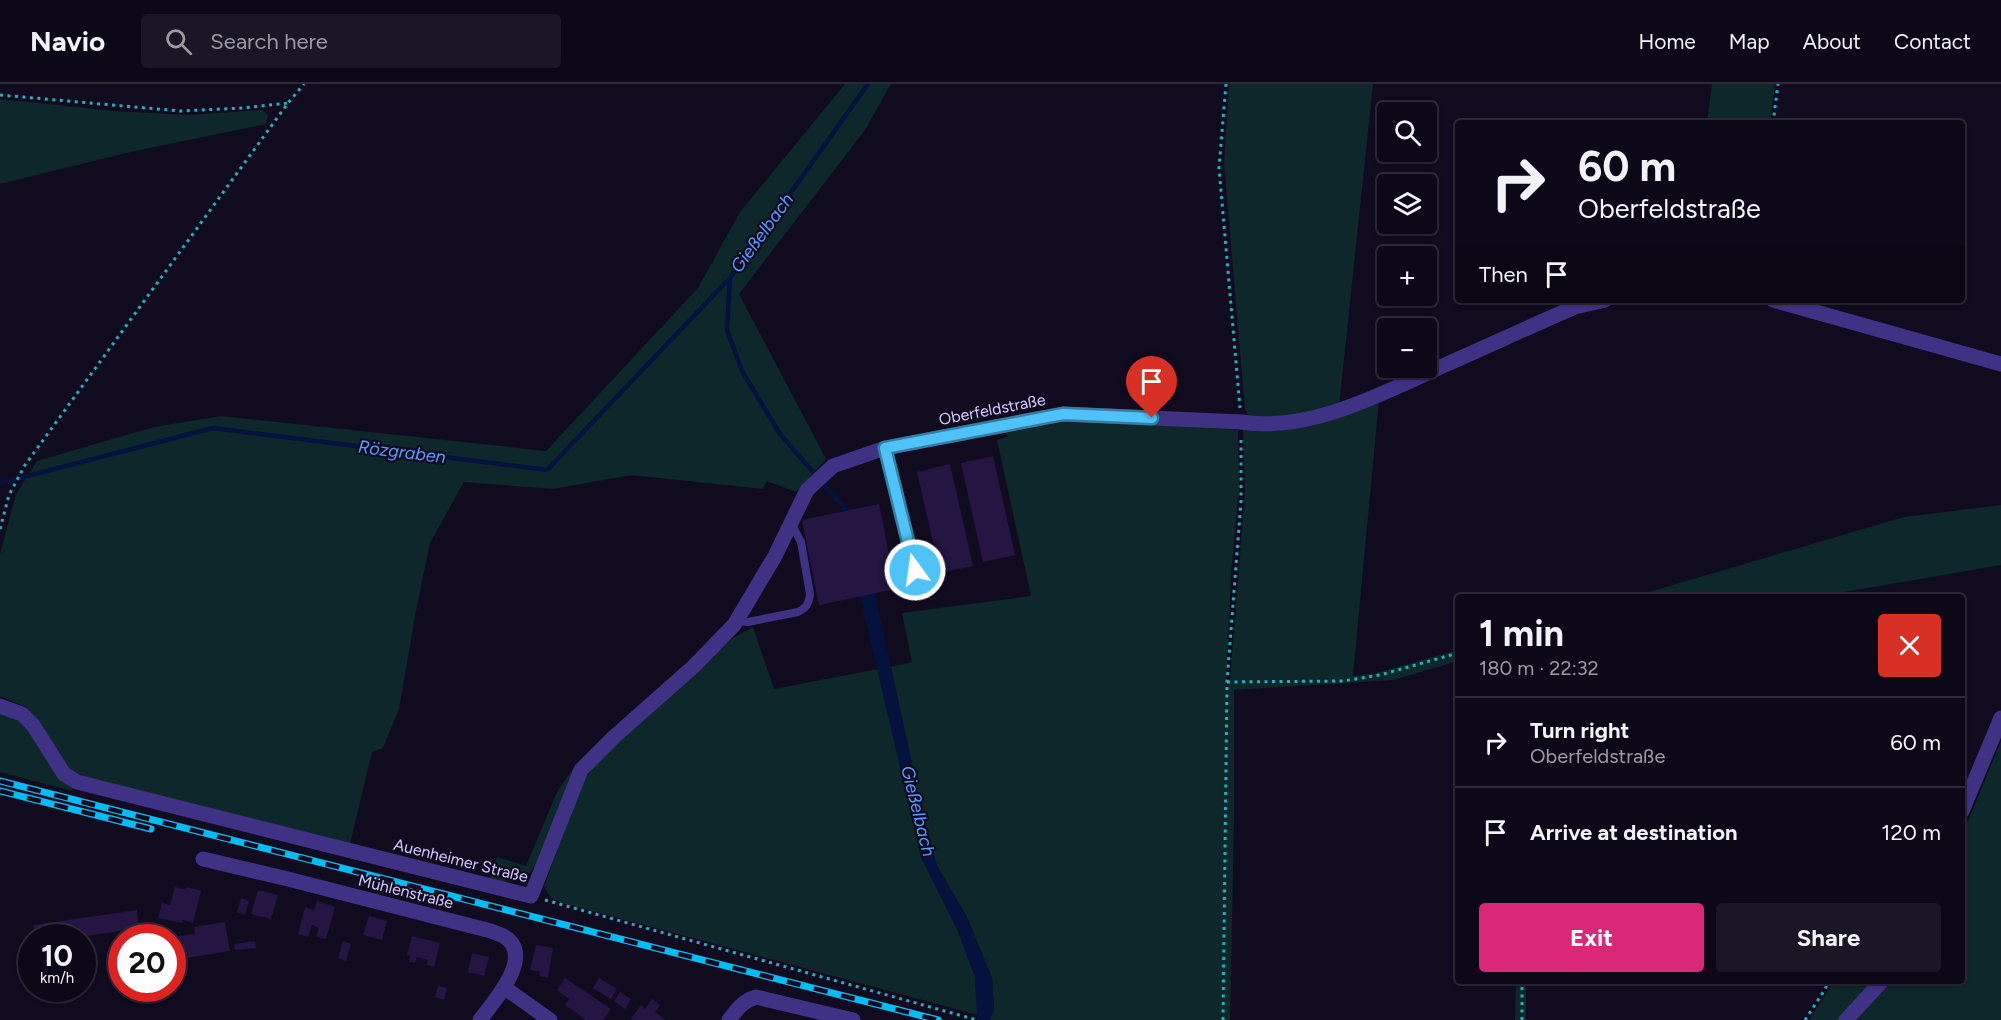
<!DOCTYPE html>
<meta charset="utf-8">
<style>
:root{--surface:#0d0818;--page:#1b1625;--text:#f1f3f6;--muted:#9a9aa2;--line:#2d2937;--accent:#db2777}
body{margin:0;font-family:Figtree,sans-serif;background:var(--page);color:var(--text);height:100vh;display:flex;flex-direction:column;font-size:22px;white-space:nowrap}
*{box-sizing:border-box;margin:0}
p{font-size:20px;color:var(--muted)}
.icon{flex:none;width:33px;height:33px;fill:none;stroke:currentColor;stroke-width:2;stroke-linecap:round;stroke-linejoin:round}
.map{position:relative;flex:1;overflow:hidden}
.panel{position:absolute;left:1455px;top:510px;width:510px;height:390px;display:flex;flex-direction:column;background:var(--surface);border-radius:6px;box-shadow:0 2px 4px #0004,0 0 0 2px var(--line)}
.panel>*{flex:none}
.guide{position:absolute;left:1455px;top:36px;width:510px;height:183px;border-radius:6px;box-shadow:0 2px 4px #0004,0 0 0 2px var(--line);background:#0d0818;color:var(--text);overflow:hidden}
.buttons{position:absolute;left:1377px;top:18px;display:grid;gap:12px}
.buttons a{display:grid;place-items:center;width:60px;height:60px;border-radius:6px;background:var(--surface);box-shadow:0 2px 4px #0004,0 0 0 2px var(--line);font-size:30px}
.speed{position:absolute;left:18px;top:840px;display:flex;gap:12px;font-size:30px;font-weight:700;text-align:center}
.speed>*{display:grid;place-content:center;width:78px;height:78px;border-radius:50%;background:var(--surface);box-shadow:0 2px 4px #0004,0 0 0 2px var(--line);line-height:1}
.speed small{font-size:15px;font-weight:400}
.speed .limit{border:9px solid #d22;background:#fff;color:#111}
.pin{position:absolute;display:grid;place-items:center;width:51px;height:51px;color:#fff;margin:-62px -26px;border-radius:50% 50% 50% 0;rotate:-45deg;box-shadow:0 0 6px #0007}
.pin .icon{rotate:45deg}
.me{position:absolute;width:66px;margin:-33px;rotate:346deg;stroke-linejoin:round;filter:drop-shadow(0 0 4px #0008)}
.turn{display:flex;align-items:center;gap:21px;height:126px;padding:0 24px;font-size:27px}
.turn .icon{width:78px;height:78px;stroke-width:2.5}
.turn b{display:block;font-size:42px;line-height:51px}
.then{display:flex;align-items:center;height:57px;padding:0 24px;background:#0003;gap:12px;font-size:22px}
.round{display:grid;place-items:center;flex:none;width:63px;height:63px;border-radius:6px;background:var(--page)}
.overview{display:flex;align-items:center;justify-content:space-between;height:102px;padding:0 24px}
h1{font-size:36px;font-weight:700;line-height:45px}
.cta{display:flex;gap:12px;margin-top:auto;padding:12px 24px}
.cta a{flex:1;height:69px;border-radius:6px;background:var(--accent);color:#fff;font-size:24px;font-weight:700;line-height:69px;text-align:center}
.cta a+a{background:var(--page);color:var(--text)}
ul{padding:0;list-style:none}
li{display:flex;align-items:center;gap:18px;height:90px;padding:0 24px;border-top:2px solid var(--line)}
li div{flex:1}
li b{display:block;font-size:22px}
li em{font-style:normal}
header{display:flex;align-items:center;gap:36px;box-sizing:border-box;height:84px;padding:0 30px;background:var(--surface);border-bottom:2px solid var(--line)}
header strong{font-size:28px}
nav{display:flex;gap:33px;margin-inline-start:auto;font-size:21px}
.search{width:420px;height:54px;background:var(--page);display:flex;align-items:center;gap:15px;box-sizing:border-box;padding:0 21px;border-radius:6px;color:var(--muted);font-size:22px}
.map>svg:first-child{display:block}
</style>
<header>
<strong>Navio</strong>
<div class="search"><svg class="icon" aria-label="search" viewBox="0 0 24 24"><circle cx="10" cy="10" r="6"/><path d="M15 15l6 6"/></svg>Search here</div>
<nav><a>Home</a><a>Map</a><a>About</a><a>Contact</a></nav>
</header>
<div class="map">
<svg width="2001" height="936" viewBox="0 0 2001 936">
<rect width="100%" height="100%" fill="#110b20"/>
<g fill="#0d272a">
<polygon points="845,0 891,0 865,46 739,210 826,375 796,408 767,397 763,405 631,391 553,405 464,398 430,459 416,527 399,625 383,664 372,668 350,760 89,695 72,687 58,673 40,638 26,623 0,612 0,470 16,410 37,377 154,343 221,332 546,367 698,204 740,128"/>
<polygon points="1229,0 1373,0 1339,323 1306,332 1250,333 1245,326 1224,79"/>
<polygon points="1712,0 1775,0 1770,39 1707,39"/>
<polygon points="0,15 114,27 187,31 262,26 268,31 266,40 126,69 0,100"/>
<polygon points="1379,316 1353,592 1376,589 1458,566 1458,577 1393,596 1234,606 1234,736 1230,936 989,936 994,927 992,894 966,831 937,782 924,736 891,583 912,578 902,529 1031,512 997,356 1008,353 1004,345 1058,335 1238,346 1239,406 1231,490 1226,606 1230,596 1245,409 1243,346"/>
<polygon points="2001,421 2001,481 1815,513 1632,513 1904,433"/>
<polygon points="753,543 774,605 878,585 921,773 958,847 969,877 975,892 978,931 566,820 551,814 544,803 583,696 623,649 733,554"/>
<path d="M 0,626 C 33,639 53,674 76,701 L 72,707 L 0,688 Z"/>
<polygon points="2001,657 2001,936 1856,936 1889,897 1962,897 1962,752"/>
<path d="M 577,679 C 569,702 545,778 528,790 C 515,800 504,799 489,795 L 497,773 L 526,782 L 557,708 Z"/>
<polygon points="1516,897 1526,897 1526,936 1515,936"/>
<polygon points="1834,897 1872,897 1839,936 1809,936"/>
</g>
<polygon fill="#05123e" points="875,509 924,736 937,782 966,831 992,894 994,927 989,936 977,936 975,892 969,877 958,847 921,773 860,512"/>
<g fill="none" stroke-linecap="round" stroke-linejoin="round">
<g stroke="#05123e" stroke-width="4.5">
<polyline points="0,399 213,344 547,386 730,194"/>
<polyline points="847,427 780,350 742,287 727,246 730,194 868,0"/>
</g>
</g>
<g fill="#241542">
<polygon points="993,372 1015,471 983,478 961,379"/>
<polygon points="950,380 973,482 940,489 917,388"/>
<polygon points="879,420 896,505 819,521 802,436"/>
<polygon points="175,803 186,806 187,803 201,807 193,839 183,836 182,839 158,834 162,819 170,821"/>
<polygon points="258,806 278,811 271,835 251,830"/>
<polygon points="241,814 249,817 245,831 237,828"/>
<polygon points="317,817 335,823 326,855 316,853 319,844 312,841 308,853 298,850 305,823 314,826"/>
<polygon points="137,826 139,844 75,854 36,854 34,841"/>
<polygon points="369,832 387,837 382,856 363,851"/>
<polygon points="225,838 230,867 181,875 178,852 195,850 194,843"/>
<polygon points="412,852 440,859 434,883 427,881 428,876 417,873 415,879 409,878 410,872 407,871"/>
<polygon points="255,857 256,864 235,866 234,860"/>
<polygon points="343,857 351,860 346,877 338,874"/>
<polygon points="536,861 553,864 548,894 539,892 540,888 530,886"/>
<polygon points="472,869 489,873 484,892 468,888"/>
<polygon points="565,894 611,925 603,936 586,936 565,921 569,915 557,906"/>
<polygon points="599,894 617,905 611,915 593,904"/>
<polygon points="438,902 447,904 444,916 435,913"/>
<polygon points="620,908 631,915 625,925 614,917"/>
<polygon points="652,915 660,921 655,928 666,936 630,936 641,921 645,925"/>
</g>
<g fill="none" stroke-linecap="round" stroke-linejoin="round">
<g stroke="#23b0ba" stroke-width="3" stroke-dasharray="3 4.5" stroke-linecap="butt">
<polyline points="1226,0 1219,84 1240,324"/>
<polyline points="0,11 180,27 243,24 288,19"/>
<polyline points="1773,39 1778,0"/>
<polyline points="0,445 9,411 25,381 288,19 304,0"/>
<polyline points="1227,598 1343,597 1380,591 1458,569"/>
<polyline points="545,816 977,936"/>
<polyline points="1223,936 1227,598 1241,417 1241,352"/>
<polyline points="1522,936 1522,897"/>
<polyline points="1805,936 1824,907 1829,897"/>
</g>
<g stroke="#3f3183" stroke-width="8">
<polyline points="885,364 915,486"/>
<path d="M 736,537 L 748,538 L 798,528 C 806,524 809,520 810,510 L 801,458 L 791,439"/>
</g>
<g stroke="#3f3183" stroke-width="15">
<polyline points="1773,216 2001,280"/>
<path d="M 0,622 L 22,630 L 33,641 L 64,690 L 77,698 L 531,812 L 581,686 L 615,652 L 693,583 L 734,541 L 775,472 L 807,406 L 833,382 L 885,364 L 1063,330 L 1241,338 C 1310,349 1383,309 1445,281 C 1488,262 1531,242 1575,223 L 1605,216"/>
<polyline points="1962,727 2001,634"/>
<path d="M 203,775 L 284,794 L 491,847 C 495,849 501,850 505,853 C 535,873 493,918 480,936"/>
<polyline points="505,904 550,936"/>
<path d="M 729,936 C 737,925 743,917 756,913 L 853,936"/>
<polyline points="1846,936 1882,897"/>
</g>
<defs>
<g id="rail">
<polyline points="0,697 938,936"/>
<polyline points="0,707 151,745"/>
</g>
</defs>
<use href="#rail" stroke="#00bdf4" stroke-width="7"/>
<use href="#rail" stroke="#110b20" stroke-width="4.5" stroke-dasharray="14" stroke-linecap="butt"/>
</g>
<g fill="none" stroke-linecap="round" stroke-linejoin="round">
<defs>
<polyline id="route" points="915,486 885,364 1063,330 1152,334"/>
</defs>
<use href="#route" stroke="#337fa1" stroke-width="15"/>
<use href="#route" stroke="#4fc3f7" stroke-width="10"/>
</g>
<g text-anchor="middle" stroke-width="4.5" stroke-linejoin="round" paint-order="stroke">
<g font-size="16" fill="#d6c9ff" stroke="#110b20">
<text transform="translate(992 325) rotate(-11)" y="6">Oberfeldstraße</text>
<text transform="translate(461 776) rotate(14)" y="6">Auenheimer Straße</text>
<text transform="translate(406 807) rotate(14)" y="6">Mühlenstraße</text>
</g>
<g font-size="18" font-style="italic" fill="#579cff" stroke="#110b20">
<text transform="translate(762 149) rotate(-54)" y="6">Gießelbach</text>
<text transform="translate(402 368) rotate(7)" y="6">Rözgraben</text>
<text transform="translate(918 727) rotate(76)" y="6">Gießelbach</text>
</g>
</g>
</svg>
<div class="buttons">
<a><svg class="icon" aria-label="search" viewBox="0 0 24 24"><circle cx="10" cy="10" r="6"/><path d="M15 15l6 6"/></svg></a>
<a><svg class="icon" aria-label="layers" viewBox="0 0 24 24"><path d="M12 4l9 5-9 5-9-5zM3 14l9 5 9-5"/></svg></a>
<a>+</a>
<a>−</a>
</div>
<div class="speed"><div>10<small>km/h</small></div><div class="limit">20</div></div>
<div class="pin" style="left:1152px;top:334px;background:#d93025"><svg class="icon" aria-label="arrive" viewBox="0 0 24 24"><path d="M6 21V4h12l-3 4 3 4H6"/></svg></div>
<svg class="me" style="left:915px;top:486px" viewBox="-20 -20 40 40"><circle r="17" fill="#4fc3f7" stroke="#fff" stroke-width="3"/><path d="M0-11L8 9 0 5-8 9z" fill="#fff"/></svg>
<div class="guide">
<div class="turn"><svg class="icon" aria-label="right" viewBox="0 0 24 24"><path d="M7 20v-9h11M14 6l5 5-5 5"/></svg><div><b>60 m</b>Oberfeldstraße</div></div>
<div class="then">Then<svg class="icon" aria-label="arrive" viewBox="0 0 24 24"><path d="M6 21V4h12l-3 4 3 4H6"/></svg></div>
</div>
<section class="panel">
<div class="overview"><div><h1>1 min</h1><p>180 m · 22:32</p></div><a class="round" style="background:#d93025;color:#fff"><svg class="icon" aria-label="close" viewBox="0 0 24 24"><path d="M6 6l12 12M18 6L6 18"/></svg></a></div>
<ul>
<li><svg class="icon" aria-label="right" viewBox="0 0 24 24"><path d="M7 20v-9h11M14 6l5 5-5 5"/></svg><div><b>Turn right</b><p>Oberfeldstraße</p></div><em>60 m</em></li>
<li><svg class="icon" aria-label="arrive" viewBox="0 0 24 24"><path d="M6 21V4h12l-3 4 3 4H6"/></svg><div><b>Arrive at destination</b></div><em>120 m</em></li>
</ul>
<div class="cta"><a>Exit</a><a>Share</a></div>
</section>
</div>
